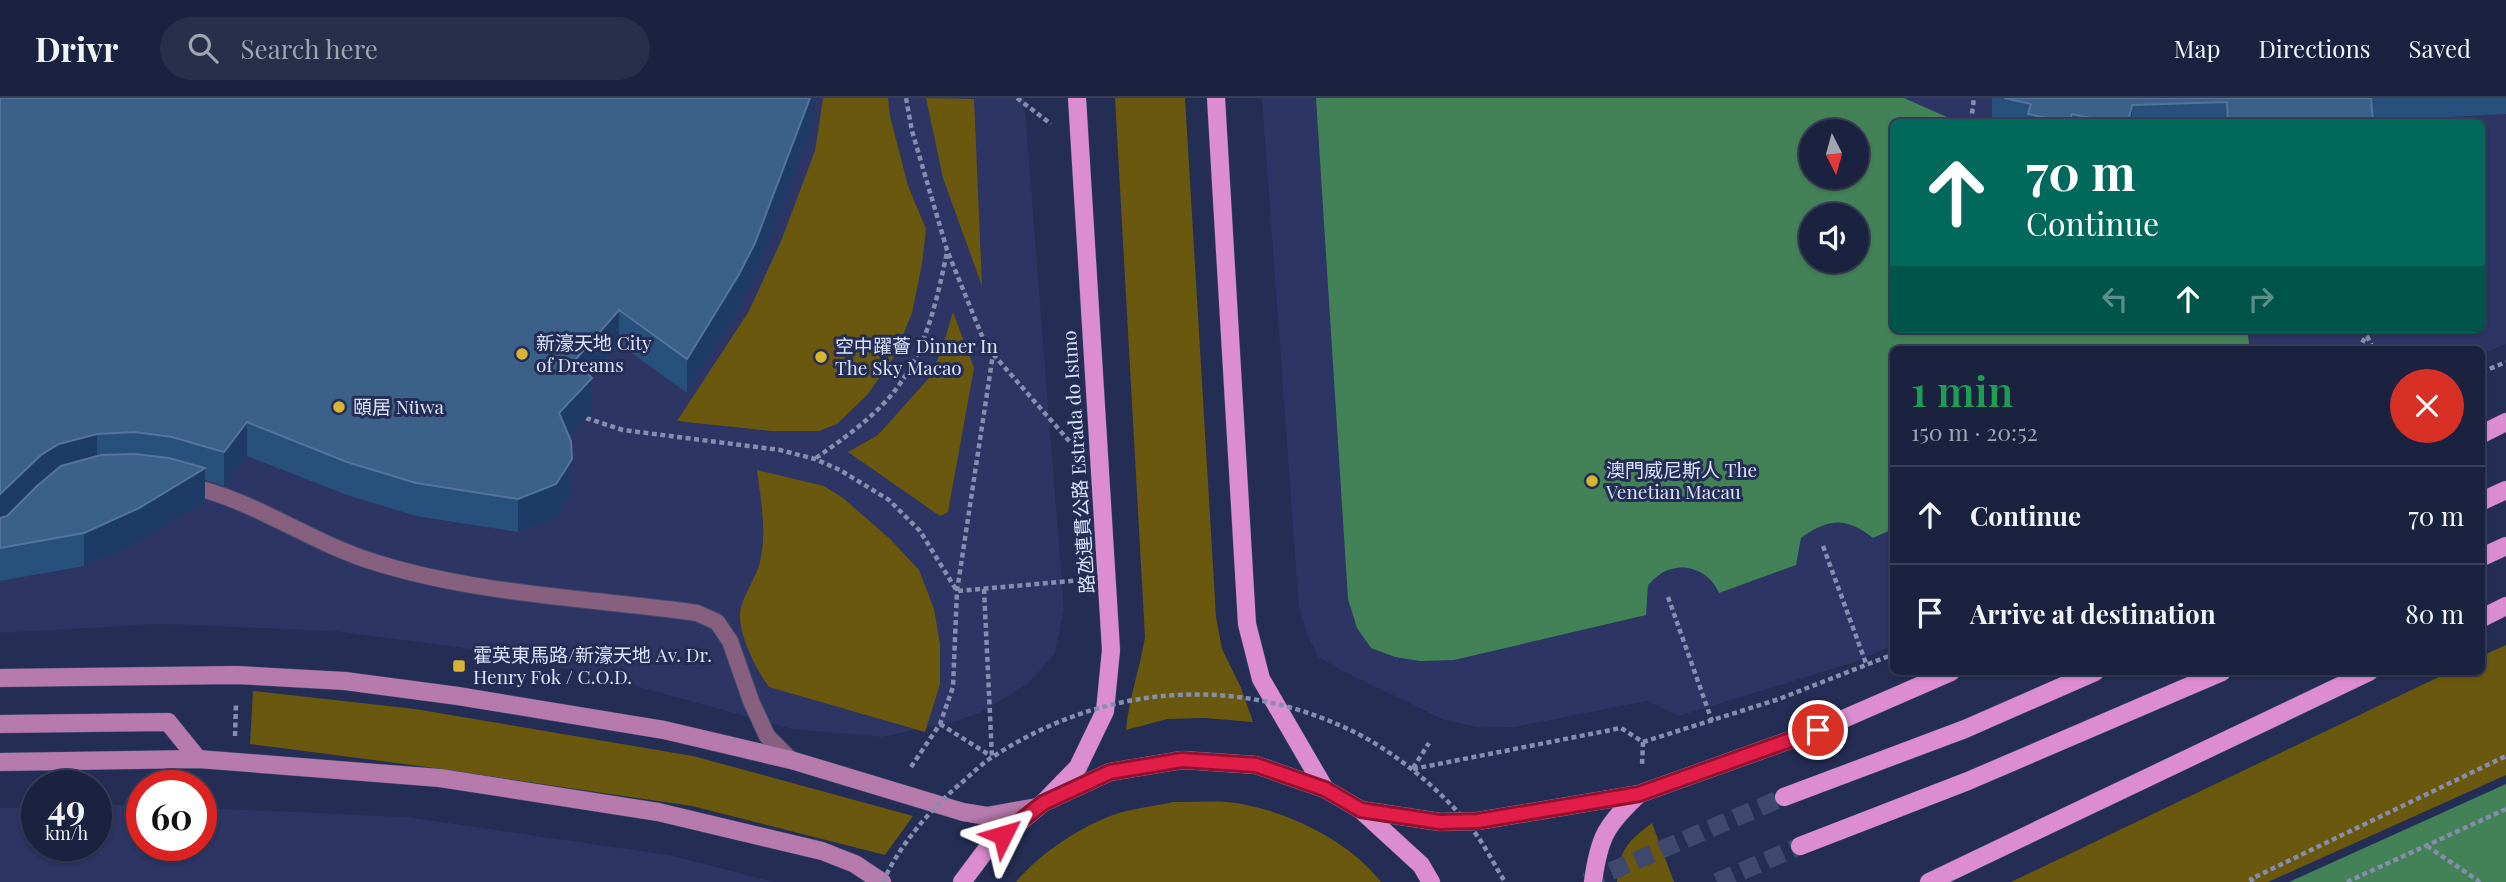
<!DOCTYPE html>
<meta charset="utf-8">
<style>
:root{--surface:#1b223f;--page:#282f4a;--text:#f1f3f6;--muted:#a0a4b0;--line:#393f59}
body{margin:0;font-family:"Playfair Display","Noto Sans SC",serif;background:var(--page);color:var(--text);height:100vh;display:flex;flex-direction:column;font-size:26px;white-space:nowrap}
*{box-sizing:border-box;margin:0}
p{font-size:23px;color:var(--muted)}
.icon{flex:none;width:38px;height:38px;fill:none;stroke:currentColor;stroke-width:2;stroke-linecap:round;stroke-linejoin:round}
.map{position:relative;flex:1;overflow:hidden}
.side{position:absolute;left:1890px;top:248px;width:595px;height:329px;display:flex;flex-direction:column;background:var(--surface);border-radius:10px;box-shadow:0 2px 5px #0004,0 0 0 2px var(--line)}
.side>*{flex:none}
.guide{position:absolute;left:1890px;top:21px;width:595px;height:214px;border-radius:10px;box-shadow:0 2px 5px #0004,0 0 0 2px var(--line);background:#00695c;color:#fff;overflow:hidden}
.needle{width:46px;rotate:174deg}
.buttons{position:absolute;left:1799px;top:21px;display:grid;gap:14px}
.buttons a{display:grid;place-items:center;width:70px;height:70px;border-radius:50%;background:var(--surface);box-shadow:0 2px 5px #0004,0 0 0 2px var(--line);font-size:35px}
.speed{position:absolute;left:21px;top:672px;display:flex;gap:14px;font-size:35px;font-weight:700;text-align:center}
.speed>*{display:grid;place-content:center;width:91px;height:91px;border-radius:50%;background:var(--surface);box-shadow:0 2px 5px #0004,0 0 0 2px var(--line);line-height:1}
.speed small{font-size:18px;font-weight:400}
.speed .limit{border:10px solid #d22;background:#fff;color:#111}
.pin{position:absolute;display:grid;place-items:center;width:60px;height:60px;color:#fff;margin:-30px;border:4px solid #fff;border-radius:50%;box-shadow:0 2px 7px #0007}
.me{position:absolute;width:77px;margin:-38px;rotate:50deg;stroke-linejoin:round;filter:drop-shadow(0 0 5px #0008)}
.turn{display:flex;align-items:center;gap:24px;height:147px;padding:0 21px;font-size:32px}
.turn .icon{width:91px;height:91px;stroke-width:2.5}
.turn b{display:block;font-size:49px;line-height:60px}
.lanes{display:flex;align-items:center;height:66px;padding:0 21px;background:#0003;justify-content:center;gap:35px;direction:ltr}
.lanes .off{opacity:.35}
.round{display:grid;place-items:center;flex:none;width:74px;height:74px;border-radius:37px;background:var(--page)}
.overview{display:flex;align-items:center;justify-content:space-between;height:119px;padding:0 21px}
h1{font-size:42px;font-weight:600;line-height:52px;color:#1e9e55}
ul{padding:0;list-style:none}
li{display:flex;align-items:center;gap:21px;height:98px;padding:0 21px;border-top:2px solid var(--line)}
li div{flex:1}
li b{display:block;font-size:26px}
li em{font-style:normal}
header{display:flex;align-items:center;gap:42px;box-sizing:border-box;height:98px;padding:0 35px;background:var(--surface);border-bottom:2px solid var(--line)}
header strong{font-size:33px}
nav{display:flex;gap:38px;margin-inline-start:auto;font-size:24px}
.search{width:490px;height:63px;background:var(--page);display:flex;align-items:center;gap:18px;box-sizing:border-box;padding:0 24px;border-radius:38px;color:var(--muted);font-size:26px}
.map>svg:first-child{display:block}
</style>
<header>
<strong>Drivr</strong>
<div class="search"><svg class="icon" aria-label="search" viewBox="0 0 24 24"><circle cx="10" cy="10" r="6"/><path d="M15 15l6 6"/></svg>Search here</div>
<nav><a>Map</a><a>Directions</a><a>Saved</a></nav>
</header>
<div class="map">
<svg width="2506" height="784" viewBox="0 0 2506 784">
<rect width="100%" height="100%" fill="#242d54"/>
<g fill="#2c3563" fill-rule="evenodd">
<polygon points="0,0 1024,0 1064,512 1055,555 1029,585 981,614 957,623 882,639 792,631 610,581 479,552 334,533 161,526 0,535"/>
<path d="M 1262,0 L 2506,0 L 2506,246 L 2482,256 L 2482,252 L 1894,252 L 1893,547 L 1855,564 L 1679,618 L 1647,603 L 1515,629 L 1482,630 L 1444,622 L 1341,572 L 1318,559 L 1307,536 L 1299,510 ZM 1894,24 L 2482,24 L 2482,231 L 1894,231 ZM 1811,33 L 1857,33 L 1857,79 L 1811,79 ZM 1811,117 L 1857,117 L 1857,163 L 1811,163 Z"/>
<polygon points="96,706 142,708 142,747 201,747 201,710 406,719 669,757 774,784 0,784 0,710 37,709 37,747 96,747"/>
</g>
<g fill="#6b580f">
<polygon points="823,0 888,0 890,18 908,88 926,131 922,166 912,215 894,259 868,296 837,326 819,333 771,333 677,323 749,213 781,143 815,53"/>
<polygon points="926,0 974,1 982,188 943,80"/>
<path d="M 1115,0 L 1185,0 L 1216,519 L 1222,551 L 1241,590 L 1253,624 L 1205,620 L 1167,621 L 1126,632 C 1129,600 1140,570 1145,539 Z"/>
<polygon points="953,214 974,270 948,414 940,418 848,354 878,337 929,280 941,254"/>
<path d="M 757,372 L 824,388 L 843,400 L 890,441 L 919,472 L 934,511 L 940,546 L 940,586 L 925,634 L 769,589 C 756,571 735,531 741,509 C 746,493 756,479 760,464 C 767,434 761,403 757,372 Z"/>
<polygon points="2506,547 2506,677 2268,784 2011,784 2449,574 2482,574 2482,558"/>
<polygon points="253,593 415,611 693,658 913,718 885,757 692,708 420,668 250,646"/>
<path d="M 1173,704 C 1191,704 1209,703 1227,704 C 1280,709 1348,741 1381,784 L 1016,784 C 1040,755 1084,726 1119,715 C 1136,710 1155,708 1173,704 Z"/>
<path d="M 1652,725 L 1674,784 L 1617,784 C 1619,752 1627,744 1652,725 Z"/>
</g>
<g fill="#438157" fill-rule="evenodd">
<path d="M 1316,0 L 1904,0 L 1958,24 L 1894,24 L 1894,231 L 2247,231 L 2250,252 L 1894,252 L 1893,431 L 1873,440 C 1846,419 1829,420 1801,440 L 1796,467 L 1719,495 C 1712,477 1691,465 1672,471 C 1662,473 1655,480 1648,487 L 1646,517 L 1454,562 L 1420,563 L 1395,559 L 1371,550 L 1357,530 L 1348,501 ZM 1811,33 L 1857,33 L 1857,79 L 1811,79 ZM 1811,117 L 1857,117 L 1857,163 L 1811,163 Z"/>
<polygon points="2506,686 2506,784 2289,784"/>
</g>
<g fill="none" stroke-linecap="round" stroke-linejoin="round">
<g stroke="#3f486d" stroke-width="18" stroke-dasharray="18 9" stroke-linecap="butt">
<polyline points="1586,784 1784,699"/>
<polyline points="1717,784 1800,748"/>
</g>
<defs>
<path id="lane" d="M 185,387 C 254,401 310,445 377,465 C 481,497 591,500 697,515 L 717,524 L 730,543 L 751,603 L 767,638 L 791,662"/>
<g id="secondary">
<polyline points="0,580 236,577 345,583 458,598 664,632 791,662 963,714 987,718 1037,709"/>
<polyline points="0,626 168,624 198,661"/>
<polyline points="0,664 198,661 440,680 658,714 822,753 855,766 882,784"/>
</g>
<g id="primary">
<polyline points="1216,0 1247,526 1261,581 1325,691"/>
<polyline points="2482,336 2506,324"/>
<polyline points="2482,403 2506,392"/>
<polyline points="2482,459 2506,448"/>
<polyline points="2482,520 2506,508"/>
<polyline points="1784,699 1965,631 2095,574"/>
<polyline points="1043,705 1078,669 1105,613 1111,552 1077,0"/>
<polyline points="1361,712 1440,724 1478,723 1639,696 1818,632 1951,574"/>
<polyline points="1800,748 1968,683 2222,574"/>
<polyline points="962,784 986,752 1043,705 1110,674 1182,662 1256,667 1325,691 1361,712 1421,767 1431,784"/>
<path d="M 1593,784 C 1599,739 1606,727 1639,696"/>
<polyline points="1929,784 2369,574"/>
</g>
</defs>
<use href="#lane" stroke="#414a6f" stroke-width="18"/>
<use href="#secondary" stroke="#414a6f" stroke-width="19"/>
<use href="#primary" stroke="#414a6f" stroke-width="19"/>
<g stroke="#858eae" stroke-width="4.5" stroke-dasharray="5 3.5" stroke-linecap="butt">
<polyline points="906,0 912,33 947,152 982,238 993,256 1070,344"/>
<polyline points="1017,0 1051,26"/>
<polyline points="1971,24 1974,0"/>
<polyline points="2367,238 2374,252"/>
<polyline points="2358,252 2370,231"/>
<polyline points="2482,274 2506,264"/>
<polyline points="586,320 623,332 780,352 815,361 840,372 889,402 920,433 957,493 1081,482"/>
<path d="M 816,360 C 840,343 866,325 887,302 C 924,261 936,207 947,154"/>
<polyline points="1823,448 1867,568"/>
<polyline points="984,491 992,659"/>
<polyline points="1668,499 1712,623"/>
<polyline points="940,626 991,658"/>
<polyline points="235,638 236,605"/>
<polyline points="1643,644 1779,601 1894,556"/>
<polyline points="911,669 940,626 953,589 957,493 993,256"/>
<polyline points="1413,670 1429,645"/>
<polyline points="1413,671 1621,630 1643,644 1642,667"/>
<polyline points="2427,748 2480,784"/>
<polyline points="2253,784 2251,781 2506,658"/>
<polyline points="2347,784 2506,711"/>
</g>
<use href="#lane" stroke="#876080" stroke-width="16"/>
<use href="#secondary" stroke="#b77aad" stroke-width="18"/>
<use href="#primary" stroke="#dc8dd0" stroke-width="18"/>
<path stroke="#858eae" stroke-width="4.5" stroke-dasharray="5 3.5" stroke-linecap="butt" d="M 883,784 C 900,746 930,712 961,685 C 972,676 982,665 994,658 C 1102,588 1231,576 1348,631 C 1390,650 1439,690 1468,726 C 1483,743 1493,765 1505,784"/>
</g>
<g fill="#27507d">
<polygon points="0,0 810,35 755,179 738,212 687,295 619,246 591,278 592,314 569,338 572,394 556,419 518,434 416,418 347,397 247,358 224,388 205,382 205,403 139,444 84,468 0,483"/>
<polygon points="1992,0 2506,0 2506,16 2373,23 2373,24 1992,24"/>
</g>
<g fill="#1e3b67">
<polygon points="810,0 816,0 810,35 755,179 738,212 687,295 687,261"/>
<polygon points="2132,7 2132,24 2128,24"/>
<polygon points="619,212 619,246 575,296 575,262"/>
<polygon points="592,280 592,314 559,349 559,315"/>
<polygon points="247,324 247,358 224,388 224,354"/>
<polygon points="97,336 97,370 0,429 0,396 41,357 59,346"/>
<polygon points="572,361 572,394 556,419 518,434 518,401"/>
<polygon points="205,370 205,403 139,444 84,468 84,435"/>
</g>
<g fill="#3b608a" stroke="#54749c" stroke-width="2">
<polygon points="0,0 810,0 755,145 738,178 687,261 619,212 575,262 592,280 559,315 571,343 572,361 556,386 518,401 416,385 347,364 247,324 224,354 172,339 135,334 97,336 59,346 41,357 0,396"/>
<polygon points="2004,0 2371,0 2373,24 2228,24 2227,4 2132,7 2128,24 2109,24 2072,16 2069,24 2065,24 2028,16 2031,6"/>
<polygon points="135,356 169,360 205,370 139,410 84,435 0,450 0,420 7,418 37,388 61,368 101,357"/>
</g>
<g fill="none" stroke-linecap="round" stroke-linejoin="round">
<defs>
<polyline id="route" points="1003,737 1043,705 1110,674 1182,662 1256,667 1325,691 1361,712 1440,724 1478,723 1639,696 1818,632"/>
</defs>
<use href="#route" stroke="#92132f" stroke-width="18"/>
<use href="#route" stroke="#e11d48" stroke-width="12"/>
</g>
<g fill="#d7b434" stroke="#242d54" stroke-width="2.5">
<circle cx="522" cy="256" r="7"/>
<circle cx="821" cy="259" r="7"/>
<circle cx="339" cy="309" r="7"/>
<circle cx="1592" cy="383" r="7"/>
<rect x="452" y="561" width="14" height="14" rx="3.5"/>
</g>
<g text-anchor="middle" stroke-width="6" stroke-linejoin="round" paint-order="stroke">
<g font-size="19" fill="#dae2fc" stroke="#242d54" text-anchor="start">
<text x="536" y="252">新濠天地 City<tspan x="536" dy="22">of Dreams</tspan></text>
<text x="835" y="255">空中躍薈 Dinner In<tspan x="835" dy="22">The Sky Macao</tspan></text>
<text x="353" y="316">頤居 Nüwa</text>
<text x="1606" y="379">澳門威尼斯人 The<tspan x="1606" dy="22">Venetian Macau</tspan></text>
<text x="473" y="564">霍英東馬路/新濠天地 Av. Dr.<tspan x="473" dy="22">Henry Fok / C.O.D.</tspan></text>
</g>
<g font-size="19" fill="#dae2fc" stroke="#242d54">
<text transform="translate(1078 364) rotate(-94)" y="7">路氹連貫公路 Estrada do Istmo</text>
</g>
</g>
</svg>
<div class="buttons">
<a><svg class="needle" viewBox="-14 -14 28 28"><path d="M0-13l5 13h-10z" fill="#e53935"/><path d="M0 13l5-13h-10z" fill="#a0a4b0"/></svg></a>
<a><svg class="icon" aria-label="sound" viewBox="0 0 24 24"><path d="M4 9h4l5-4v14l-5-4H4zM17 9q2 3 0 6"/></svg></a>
</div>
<div class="speed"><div>49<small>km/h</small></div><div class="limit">60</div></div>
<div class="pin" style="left:1818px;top:632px;background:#d93025"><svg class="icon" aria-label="arrive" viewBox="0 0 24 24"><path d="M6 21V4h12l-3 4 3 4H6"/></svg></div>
<svg class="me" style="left:1003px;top:737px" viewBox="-20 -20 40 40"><path d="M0-17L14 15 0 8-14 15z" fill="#e11d48" stroke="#fff" stroke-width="4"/></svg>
<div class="guide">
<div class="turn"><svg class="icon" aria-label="ahead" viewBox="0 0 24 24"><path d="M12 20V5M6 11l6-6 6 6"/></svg><div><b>70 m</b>Continue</div></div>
<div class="lanes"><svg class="icon off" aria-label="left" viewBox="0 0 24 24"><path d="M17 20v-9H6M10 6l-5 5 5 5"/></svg><svg class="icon" aria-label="ahead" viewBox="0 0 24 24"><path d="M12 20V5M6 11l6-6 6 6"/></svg><svg class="icon off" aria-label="right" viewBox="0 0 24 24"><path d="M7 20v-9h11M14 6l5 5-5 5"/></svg></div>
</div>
<section class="side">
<div class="overview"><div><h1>1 min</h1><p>150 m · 20:52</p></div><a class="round" style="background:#d93025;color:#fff"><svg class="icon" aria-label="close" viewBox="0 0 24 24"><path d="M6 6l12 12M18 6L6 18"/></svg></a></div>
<ul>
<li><svg class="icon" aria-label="ahead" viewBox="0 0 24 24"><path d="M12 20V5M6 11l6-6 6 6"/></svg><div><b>Continue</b></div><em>70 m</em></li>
<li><svg class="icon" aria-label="arrive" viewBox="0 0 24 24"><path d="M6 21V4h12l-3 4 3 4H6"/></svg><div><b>Arrive at destination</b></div><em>80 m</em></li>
</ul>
</section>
</div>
